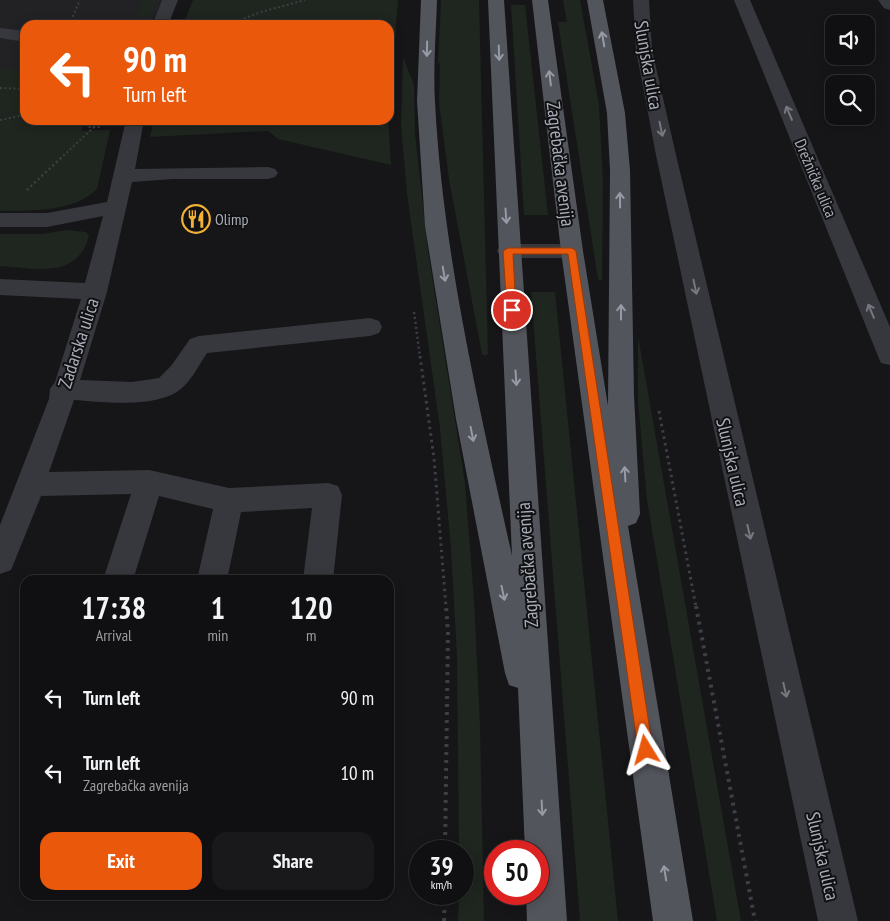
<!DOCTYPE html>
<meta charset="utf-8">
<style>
:root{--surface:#101012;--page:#19191b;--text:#f1f3f6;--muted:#9c9d9f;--line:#303032;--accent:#ea580c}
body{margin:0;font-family:"PT Sans Narrow",sans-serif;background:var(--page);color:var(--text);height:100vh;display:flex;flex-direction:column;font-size:19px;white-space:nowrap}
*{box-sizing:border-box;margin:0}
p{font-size:16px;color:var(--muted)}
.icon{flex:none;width:28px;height:28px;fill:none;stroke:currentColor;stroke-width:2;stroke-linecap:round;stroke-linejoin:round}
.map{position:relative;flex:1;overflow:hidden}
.sheet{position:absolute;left:20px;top:575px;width:374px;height:325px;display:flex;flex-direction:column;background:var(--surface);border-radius:15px;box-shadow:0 2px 12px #0003,0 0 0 1px var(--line)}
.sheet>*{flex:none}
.top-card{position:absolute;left:20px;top:20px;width:374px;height:105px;border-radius:15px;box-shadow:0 2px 12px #0003,0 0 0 1px var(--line);background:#ea580c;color:#fff;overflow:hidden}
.tools{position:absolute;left:825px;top:15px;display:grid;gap:10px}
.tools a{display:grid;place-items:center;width:50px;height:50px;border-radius:10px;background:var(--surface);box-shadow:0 2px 12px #0003,0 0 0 1px var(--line);font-size:25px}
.speed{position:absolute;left:409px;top:840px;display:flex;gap:10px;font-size:25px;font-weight:700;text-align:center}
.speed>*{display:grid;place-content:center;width:65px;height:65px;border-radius:50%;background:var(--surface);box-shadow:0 2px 12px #0003,0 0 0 1px var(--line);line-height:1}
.speed small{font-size:12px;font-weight:400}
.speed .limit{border:8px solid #d22;background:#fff;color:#111}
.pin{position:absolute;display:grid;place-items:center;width:42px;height:42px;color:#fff;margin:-21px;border:2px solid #fff;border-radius:50%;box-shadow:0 1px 5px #0007}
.me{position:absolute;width:55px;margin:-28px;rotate:352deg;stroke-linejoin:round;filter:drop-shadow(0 0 4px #0008)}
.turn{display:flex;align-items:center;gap:18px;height:105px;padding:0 20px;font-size:22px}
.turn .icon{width:65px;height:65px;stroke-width:2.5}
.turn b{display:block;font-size:35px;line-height:42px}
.eta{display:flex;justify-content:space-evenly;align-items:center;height:85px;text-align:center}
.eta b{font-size:30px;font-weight:700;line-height:35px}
.button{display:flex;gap:10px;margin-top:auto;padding:10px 20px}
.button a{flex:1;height:58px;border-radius:15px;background:var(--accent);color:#fff;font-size:20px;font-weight:700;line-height:58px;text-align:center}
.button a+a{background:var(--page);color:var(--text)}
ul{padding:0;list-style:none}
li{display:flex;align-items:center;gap:15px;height:75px;padding:0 20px}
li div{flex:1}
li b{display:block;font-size:19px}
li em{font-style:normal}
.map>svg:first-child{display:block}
</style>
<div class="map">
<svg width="890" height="921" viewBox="0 0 890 921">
<rect width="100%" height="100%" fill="#161618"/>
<polygon fill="#222225" points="0,0 162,0 154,18 141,25 25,25 25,68 0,82"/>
<g fill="#1e261f">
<polygon points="142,0 157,0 150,16 136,20"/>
<polygon points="193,0 398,0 389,115 389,25 183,25"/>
<polygon points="441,0 479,0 488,354 485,356 482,354 449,179 439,103 440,62 438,64"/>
<polygon points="563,0 580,0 599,105 603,182 602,281 598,279 558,22 567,22"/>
<polygon points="511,5 525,5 548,215 524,215"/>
<polygon points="403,57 414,85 415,134 428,251 465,483 474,600 480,725 484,921 458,921 459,894 462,894 462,851 459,851 457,656 451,549 440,428 407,194 401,125"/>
<path d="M 25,68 L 25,120 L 112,120 L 112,123 L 84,124 L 81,131 L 110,130 L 97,189 C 72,213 33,210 0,211 L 0,69 Z"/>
<polygon points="154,120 388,120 391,165 278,139 268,131 150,137"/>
<path d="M 66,230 L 86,232 L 89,236 C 77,280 35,268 0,266 L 0,234 L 44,234 Z"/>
<polygon points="531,292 555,292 618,921 580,921"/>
<polygon points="638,336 741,921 717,921 647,500 638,402"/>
</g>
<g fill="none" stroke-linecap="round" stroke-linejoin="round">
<g stroke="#3d3f44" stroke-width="2" stroke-dasharray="2 2.5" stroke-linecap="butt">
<polyline points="69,25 80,0"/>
<polyline points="227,25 261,12 305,0"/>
<polyline points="0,88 25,89"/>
<polyline points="0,120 25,115"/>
<polyline points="89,120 87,127 101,127"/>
<polyline points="60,159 94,127"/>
</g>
<g stroke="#3d3f44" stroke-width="2.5" stroke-dasharray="2 3" stroke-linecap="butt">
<polyline points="27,190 62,157"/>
<polyline points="414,312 420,357"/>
</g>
<g stroke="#3d3f44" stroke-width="3" stroke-dasharray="2.5 4" stroke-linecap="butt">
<polyline points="420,356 434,458 446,607"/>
<polyline points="659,411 696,607"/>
</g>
<g stroke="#3d3f44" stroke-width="4" stroke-dasharray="3 5" stroke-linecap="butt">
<polyline points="696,606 755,921"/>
<polyline points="445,851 448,632 446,606"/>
<polyline points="444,921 445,894"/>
</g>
<g fill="#37383d" fill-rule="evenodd">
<polygon points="162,0 178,0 168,25 152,25"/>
<polygon points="633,0 649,0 652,50 676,155 858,921 818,921 656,155 636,50"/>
<polygon points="734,0 750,0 890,327 890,365 881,363 878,356"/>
<polygon points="878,0 890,0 890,10 884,8"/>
<polygon points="0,28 25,31 25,42 0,38"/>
<path d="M 126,120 L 144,120 L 135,169 L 268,167 L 275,169 L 278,173 L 275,177 L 268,179 L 173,179 L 132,182 L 107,292 L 80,380 L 132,382 L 159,378 L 171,366 L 190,339 L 199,336 L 370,318 L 379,321 L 382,327 L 379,333 L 370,336 L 207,353 C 199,365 192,379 182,388 C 159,409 102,402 74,400 L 49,472 L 149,470 L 229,488 L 328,483 L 338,486 L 342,495 L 333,580 L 303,580 L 312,508 L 241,512 L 227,580 L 197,580 L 213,509 L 159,496 L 133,580 L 103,580 L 131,494 L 41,496 L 11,570 L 0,574 L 0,525 L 49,399 L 50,389 L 55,382 L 81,299 L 0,295 L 0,279 L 85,283 L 103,216 L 47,227 L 0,227 L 0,213 L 47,213 L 107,202 Z"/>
<polygon points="508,244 572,244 580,246 583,251 580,256 572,258 508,258 500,256 497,251 500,246"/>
</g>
<g fill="#53555c" fill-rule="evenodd">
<path d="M 421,0 L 437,0 C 436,34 433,68 435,102 C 443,255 479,406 512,556 L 488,0 L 504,0 L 567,921 L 527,921 L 526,894 L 538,894 L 538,851 L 525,851 L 518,688 L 509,685 L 505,673 L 456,419 L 425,226 L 417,101 Z"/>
<polygon points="532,0 548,0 583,251 608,406 610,170 607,113 587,0 603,0 625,113 630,170 634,395 640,514 636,523 628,526 693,921 653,921 561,251"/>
</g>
</g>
<defs><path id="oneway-shaft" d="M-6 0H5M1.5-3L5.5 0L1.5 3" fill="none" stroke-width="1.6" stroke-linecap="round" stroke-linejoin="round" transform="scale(1.25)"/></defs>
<g stroke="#979ba6">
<use href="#oneway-shaft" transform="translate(603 39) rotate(-100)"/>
<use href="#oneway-shaft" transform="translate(427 49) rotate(91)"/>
<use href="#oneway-shaft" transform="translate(499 53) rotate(88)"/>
<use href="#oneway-shaft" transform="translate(550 78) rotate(-97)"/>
<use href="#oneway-shaft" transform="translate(620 200) rotate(-91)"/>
<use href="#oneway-shaft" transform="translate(506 216) rotate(86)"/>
<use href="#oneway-shaft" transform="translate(444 274) rotate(80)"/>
<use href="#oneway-shaft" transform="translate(621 312) rotate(-90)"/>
<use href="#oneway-shaft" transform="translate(516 378) rotate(86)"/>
<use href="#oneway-shaft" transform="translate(472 434) rotate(79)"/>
<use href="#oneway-shaft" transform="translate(625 474) rotate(-93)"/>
<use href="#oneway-shaft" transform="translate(503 593) rotate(78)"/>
<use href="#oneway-shaft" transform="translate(542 808) rotate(87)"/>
<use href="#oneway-shaft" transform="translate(665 873) rotate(-99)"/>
</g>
<g stroke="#757881">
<use href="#oneway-shaft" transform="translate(789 113) rotate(-113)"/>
<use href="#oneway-shaft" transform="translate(661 129) rotate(78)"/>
<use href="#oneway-shaft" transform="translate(695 287) rotate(78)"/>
<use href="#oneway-shaft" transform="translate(871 311) rotate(-113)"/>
<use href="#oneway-shaft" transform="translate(749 532) rotate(77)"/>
<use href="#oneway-shaft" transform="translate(785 690) rotate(77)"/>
</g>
<polygon fill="#ea580c" stroke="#983908" points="508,248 572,248 576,251 653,750 651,755 646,757 640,755 638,750 568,254 513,254 516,310 512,313 507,310 503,251"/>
<defs>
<symbol id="restaurant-ring" viewBox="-11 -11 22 22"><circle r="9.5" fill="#111113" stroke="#f2b134" stroke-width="1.5"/><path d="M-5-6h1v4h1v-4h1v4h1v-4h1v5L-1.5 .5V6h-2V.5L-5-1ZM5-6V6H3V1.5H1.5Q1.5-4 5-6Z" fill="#f2b134"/></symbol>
</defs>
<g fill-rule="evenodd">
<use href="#restaurant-ring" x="180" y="203" width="32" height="32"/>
</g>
<g text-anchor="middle" stroke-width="4" stroke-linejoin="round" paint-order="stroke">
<g font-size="16" fill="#a8adb8" stroke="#111113">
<text transform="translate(816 178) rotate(67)" y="6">Drežnička ulica</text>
</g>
<g font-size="16" fill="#a8adb8" stroke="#111113" text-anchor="start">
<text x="215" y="225">Olimp</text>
</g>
<g font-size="19" fill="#a8adb8" stroke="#111113">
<text transform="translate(649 65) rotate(80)" y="7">Slunjska ulica</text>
<text transform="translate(561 164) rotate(83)" y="7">Zagrebačka avenija</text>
<text transform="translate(78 343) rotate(-72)" y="7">Zadarska ulica</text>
<text transform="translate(733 462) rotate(77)" y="7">Slunjska ulica</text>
<text transform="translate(527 565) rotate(-94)" y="7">Zagrebačka avenija</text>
<text transform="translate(823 856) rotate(77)" y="7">Slunjska ulica</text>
</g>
</g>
</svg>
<div class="tools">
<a><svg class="icon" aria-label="sound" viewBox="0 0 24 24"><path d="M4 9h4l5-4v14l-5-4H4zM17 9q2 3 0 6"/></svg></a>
<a><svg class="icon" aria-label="search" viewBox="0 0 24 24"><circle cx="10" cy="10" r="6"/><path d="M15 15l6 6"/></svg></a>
</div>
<div class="speed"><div>39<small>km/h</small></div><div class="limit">50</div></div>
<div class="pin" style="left:512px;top:310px;background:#d93025"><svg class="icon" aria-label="arrive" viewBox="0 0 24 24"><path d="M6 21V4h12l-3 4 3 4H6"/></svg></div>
<svg class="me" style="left:646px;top:750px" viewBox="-20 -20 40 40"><path d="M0-17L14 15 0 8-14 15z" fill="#ea580c" stroke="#fff" stroke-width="4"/></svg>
<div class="top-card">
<div class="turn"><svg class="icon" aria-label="left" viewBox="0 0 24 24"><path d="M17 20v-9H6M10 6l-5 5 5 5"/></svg><div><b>90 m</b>Turn left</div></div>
</div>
<section class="sheet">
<div class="eta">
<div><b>17:38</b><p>Arrival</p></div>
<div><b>1</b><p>min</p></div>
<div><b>120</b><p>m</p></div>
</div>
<ul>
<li><svg class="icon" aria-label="left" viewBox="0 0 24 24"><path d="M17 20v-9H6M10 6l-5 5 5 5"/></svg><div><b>Turn left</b></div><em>90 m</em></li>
<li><svg class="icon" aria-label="left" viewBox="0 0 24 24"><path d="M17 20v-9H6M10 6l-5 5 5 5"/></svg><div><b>Turn left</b><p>Zagrebačka avenija</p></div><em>10 m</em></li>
</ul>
<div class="button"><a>Exit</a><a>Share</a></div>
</section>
</div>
